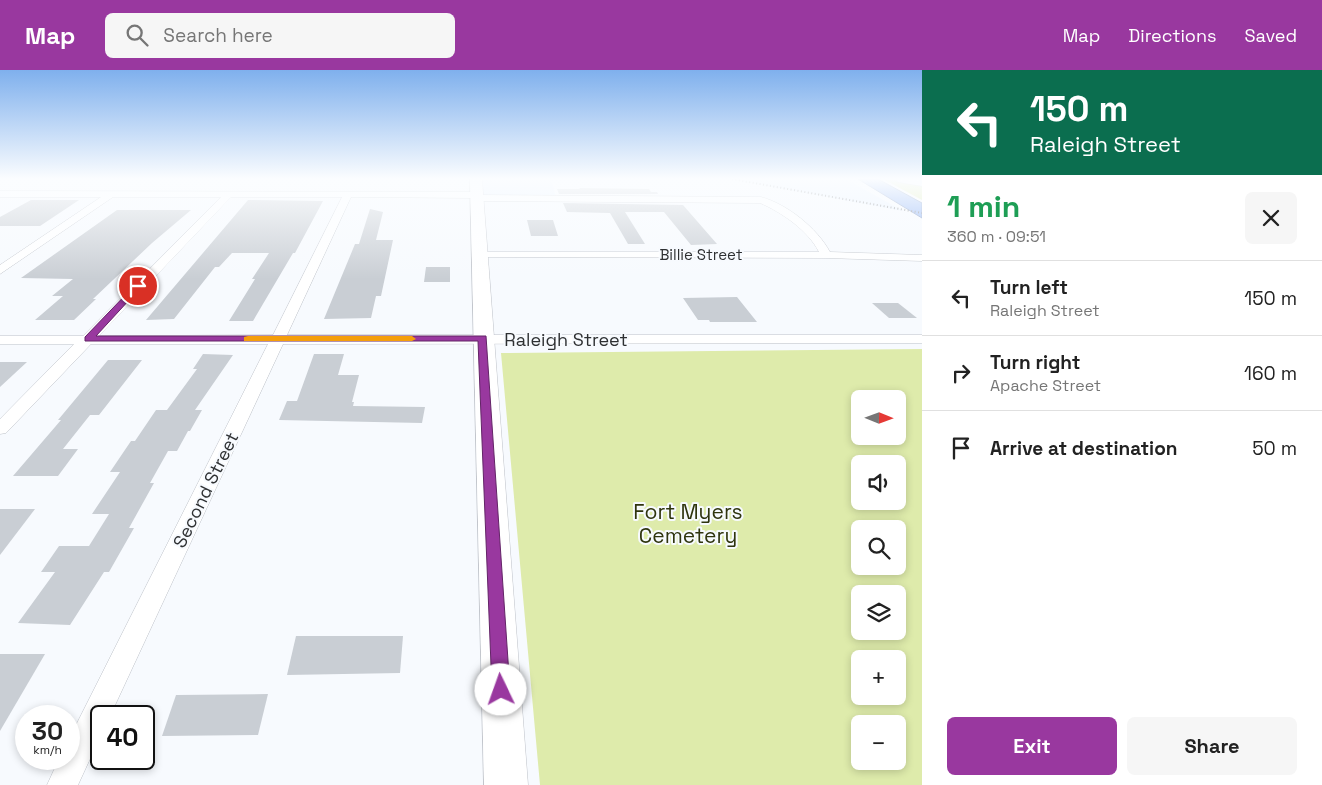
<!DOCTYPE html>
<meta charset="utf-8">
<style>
:root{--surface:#fff;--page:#f6f6f6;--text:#222;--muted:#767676;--line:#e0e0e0;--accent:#99389f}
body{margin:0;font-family:"Space Grotesk",sans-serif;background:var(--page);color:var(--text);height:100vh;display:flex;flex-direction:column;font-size:19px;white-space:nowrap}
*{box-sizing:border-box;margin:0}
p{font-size:16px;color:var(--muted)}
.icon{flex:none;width:28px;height:28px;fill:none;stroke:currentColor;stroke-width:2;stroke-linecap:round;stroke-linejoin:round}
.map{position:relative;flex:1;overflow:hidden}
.details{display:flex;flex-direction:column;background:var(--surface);width:400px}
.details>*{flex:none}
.banner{background:#0b6e4f;color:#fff;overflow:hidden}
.needle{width:32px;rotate:91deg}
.buttons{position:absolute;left:851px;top:320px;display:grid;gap:10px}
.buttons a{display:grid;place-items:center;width:55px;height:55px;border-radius:8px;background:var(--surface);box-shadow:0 2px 8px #0003;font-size:25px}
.speed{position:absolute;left:15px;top:635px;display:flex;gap:10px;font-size:25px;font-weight:700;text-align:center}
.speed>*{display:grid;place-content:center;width:65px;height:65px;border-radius:50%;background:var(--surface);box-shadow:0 2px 8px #0003;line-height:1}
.speed small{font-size:12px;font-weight:400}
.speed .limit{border:2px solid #111;border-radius:8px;background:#fff;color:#111}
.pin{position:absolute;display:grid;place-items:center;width:42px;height:42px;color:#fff;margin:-21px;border:2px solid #fff;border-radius:50%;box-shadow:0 1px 5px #0007}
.me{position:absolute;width:55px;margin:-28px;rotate:357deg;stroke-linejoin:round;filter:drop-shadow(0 0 4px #0008)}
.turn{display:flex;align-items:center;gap:18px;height:105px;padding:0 25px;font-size:22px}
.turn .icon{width:65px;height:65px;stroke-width:2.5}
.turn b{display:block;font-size:35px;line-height:42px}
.round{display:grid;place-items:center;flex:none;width:52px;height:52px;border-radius:8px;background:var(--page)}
.headline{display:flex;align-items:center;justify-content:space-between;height:85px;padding:0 25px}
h1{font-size:30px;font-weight:600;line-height:38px;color:#1e9e55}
.button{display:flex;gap:10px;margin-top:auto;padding:10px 25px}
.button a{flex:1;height:58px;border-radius:8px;background:var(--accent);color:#fff;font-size:20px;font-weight:600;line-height:58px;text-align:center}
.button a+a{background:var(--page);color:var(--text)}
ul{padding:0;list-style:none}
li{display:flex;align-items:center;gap:15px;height:75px;padding:0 25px;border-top:1px solid var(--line)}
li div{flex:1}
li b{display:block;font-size:19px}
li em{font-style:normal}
header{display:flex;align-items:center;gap:30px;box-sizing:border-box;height:70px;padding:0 25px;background:var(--accent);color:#fff}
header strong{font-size:24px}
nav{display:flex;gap:28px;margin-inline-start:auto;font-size:18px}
.search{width:350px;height:45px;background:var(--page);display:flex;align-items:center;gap:12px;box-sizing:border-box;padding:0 18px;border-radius:8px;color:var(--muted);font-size:19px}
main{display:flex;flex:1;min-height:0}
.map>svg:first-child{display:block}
</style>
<header>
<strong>Map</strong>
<div class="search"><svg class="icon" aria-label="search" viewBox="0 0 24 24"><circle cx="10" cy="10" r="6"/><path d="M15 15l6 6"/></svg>Search here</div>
<nav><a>Map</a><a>Directions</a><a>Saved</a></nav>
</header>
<main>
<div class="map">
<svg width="922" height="715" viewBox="0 0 922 715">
<rect width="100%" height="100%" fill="#f7fafe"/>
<g fill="#e8f2ff">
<polygon points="481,109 551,109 556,127 482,126"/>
<polygon points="729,109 846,109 903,141"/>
</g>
<g fill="#deebab" fill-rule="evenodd">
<polygon points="883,109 922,113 922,130"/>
<path d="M 922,279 L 922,715 L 540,715 L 501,283 ZM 860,329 L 898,329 L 898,366 L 860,366 ZM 860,394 L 898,394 L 898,431 L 860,431 ZM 860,459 L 898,459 L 898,496 L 860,496 ZM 860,524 L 898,524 L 898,561 L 860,561 ZM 860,589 L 898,589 L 898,626 L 860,626 ZM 860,654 L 898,654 L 898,691 L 860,691 Z"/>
</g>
<polygon fill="#82aaf4" stroke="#6985ba" points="858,109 878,109 922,133 922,148"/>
<g fill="#c9ced4">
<polygon points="579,118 649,119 651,122 657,122 658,124 559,124 557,119 580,119"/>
<polygon points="31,130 79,130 40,156 0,156 0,147"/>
<polygon points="248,130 323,131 295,183 293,183 253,251 229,251 255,209 252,209 269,183 232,183 219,197 215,197 174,249 146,250"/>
<polygon points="563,133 683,135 717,174 691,175 664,142 625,142 645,174 628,174 610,143 567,142"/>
<polygon points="370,139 383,142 376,170 393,170 381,226 376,226 371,248 324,249 355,174 359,174"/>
<polygon points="117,140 191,140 152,173 93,229 96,229 74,250 35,250 63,226 52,226 73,209 21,208"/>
<polygon points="527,150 553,150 558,166 531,166"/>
<polygon points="426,197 450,197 450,212 424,212"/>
<polygon points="737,227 757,252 710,252 709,250 698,250 683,228"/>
<polygon points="872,233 898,233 917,248 889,248"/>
<polygon points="203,284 233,285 195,340 202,340 190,361 188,361 177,381 168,381 150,413 154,413 129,458 134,458 109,502 104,502 70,555 18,553 55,502 41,502 59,476 89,476 109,444 92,444 120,402 110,402 131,371 135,371 156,340 167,340 197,299 193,299"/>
<polygon points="314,284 344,284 338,305 359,305 352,332 354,332 353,336 425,337 422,353 279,350 287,331 297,331"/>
<polygon points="108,290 142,290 99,345 90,345 63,379 78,379 58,406 13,406 61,350 58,350"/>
<polygon points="0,292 27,292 0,317"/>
<polygon points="0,439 35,439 0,485"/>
<polygon points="296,566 403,566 400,603 287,605"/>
<polygon points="0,584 45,584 0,661"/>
<polygon points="268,624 258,665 162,666 176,625"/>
</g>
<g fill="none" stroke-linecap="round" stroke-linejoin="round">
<defs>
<path id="street" d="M 0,121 L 476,122 L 480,125 L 761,127 C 787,134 817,158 830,182 L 922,185 L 922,191 L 826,188 L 480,187 L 474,184 L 476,182 L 819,182 C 808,160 781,142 760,133 L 477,131 L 473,128 L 351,127 L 287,265 L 922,265 L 922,273 L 283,274 L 110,646 L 101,646 L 101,665 L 78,715 L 47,715 L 59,689 L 69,689 L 69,669 L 268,274 L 91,274 L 6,363 L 0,364 L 0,349 L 74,274 L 0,274 L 0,266 L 83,266 L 221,127 L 113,127 L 0,204 L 0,195 L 101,127 L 0,127 ZM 231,127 L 342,127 L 273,265 L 99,266 Z"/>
<polygon id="secondary" points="470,109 482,109 528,715 484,715"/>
<polygon id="primary" points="896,109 922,109 922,116 898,112"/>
</defs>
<use href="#street" stroke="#bdc1c8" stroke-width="1"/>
<use href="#secondary" stroke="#bdc1c8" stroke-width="1"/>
<use href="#primary" stroke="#bdc1c8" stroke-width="1"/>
<use href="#street" fill="#fff" fill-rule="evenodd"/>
<use href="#secondary" fill="#fff" fill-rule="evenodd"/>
<use href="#primary" fill="#fff" fill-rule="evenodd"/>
<polyline stroke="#67696c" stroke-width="2" stroke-dasharray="1 2.5" stroke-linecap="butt" points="732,109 922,143"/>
</g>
<linearGradient id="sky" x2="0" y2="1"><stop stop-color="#7fb0ed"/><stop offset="0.52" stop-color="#fbfdff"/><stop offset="1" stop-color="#fbfdff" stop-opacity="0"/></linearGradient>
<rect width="922" height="209" fill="url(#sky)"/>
<polygon fill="#99389f" stroke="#632467" points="135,215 142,216 96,266 486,266 510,620 507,626 501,628 495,626 492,620 478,271 85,271 85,267"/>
<polygon fill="#f59e0b" points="248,266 412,266 416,269 412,271 244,271 244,267"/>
<g text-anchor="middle" stroke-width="4" stroke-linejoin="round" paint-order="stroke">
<g font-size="15" fill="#2e3032" stroke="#f7fafe">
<text x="701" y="190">Billie Street</text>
</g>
<g font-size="18" fill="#2e3032" stroke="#f7fafe">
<text x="566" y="276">Raleigh Street</text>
<text transform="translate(206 420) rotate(-64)" y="6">Second Street</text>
</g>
<g font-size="21" fill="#2f350e" stroke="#f7fafe">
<text x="688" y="449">Fort Myers<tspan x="688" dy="24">Cemetery</tspan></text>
</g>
</g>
</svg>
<div class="buttons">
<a><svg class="needle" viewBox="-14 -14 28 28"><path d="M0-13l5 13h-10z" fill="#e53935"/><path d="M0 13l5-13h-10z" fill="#767676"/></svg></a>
<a><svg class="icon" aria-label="sound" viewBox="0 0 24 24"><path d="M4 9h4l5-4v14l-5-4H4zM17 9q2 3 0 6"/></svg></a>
<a><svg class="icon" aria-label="search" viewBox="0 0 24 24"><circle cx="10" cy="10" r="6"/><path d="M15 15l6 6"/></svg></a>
<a><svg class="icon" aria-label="layers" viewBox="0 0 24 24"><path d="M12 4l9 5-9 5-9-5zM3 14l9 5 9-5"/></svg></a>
<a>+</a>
<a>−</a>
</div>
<div class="speed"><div>30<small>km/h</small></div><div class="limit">40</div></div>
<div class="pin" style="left:138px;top:216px;background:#d93025"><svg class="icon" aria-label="arrive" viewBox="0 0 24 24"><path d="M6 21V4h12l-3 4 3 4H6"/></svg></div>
<svg class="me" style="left:501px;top:620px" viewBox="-20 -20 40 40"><circle r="19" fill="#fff"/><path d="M0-13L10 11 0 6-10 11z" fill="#99389f"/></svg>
</div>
<section class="details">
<div class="banner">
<div class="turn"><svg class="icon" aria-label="left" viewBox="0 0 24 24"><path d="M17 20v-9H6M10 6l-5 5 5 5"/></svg><div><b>150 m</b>Raleigh Street</div></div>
</div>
<div class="headline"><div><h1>1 min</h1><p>360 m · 09:51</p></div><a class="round"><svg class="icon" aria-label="close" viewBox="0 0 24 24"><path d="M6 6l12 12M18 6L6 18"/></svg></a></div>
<ul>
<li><svg class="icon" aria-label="left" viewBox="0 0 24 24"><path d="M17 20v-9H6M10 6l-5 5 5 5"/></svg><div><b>Turn left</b><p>Raleigh Street</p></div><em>150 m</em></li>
<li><svg class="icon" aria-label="right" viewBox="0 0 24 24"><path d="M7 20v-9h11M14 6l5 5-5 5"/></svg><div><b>Turn right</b><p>Apache Street</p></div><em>160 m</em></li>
<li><svg class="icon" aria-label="arrive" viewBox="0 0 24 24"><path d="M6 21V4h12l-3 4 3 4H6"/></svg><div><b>Arrive at destination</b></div><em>50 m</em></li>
</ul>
<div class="button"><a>Exit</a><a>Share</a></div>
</section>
</main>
